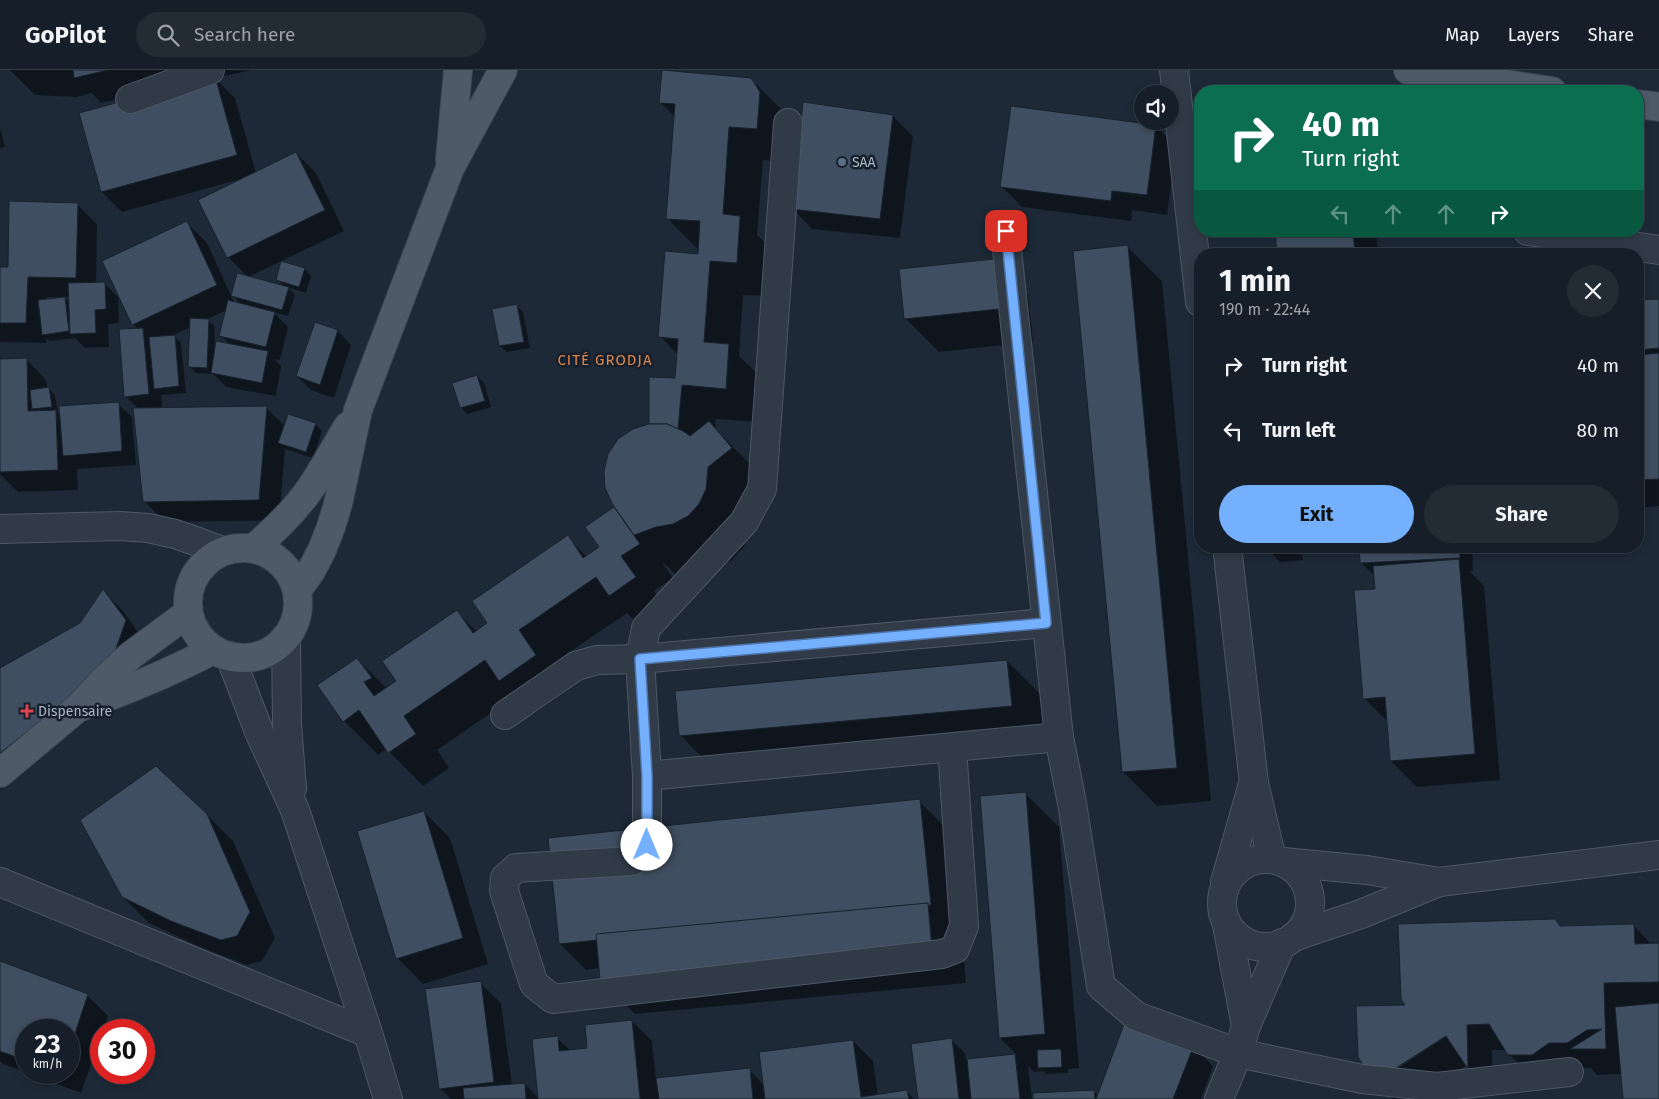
<!DOCTYPE html>
<meta charset="utf-8">
<style>
:root{--surface:#161f29;--page:#232c35;--text:#f1f3f6;--muted:#9ea2a8;--line:#353d46;--accent:#75b0ff}
body{margin:0;font-family:"Fira Sans",sans-serif;background:var(--page);color:var(--text);height:100vh;display:flex;flex-direction:column;font-size:19px;white-space:nowrap}
*{box-sizing:border-box;margin:0}
p{font-size:16px;color:var(--muted)}
.icon{flex:none;width:28px;height:28px;fill:none;stroke:currentColor;stroke-width:2;stroke-linecap:round;stroke-linejoin:round}
.map{position:relative;flex:1;overflow:hidden}
.side{position:absolute;left:1194px;top:178px;width:450px;height:305px;display:flex;flex-direction:column;background:var(--surface);border-radius:20px;box-shadow:0 2px 8px #0003,0 0 0 1px var(--line)}
.side>*{flex:none}
.hud{position:absolute;left:1194px;top:15px;width:450px;height:152px;border-radius:20px;box-shadow:0 2px 8px #0003,0 0 0 1px var(--line);background:#0b6e4f;color:#fff;overflow:hidden}
.controls{position:absolute;left:1134px;top:15px;display:grid;gap:10px}
.controls a{display:grid;place-items:center;width:45px;height:45px;border-radius:50%;background:var(--surface);box-shadow:0 2px 8px #0003,0 0 0 1px var(--line);font-size:25px}
.speed{position:absolute;left:15px;top:949px;display:flex;gap:10px;font-size:25px;font-weight:700;text-align:center}
.speed>*{display:grid;place-content:center;width:65px;height:65px;border-radius:50%;background:var(--surface);box-shadow:0 2px 8px #0003,0 0 0 1px var(--line);line-height:1}
.speed small{font-size:12px;font-weight:400}
.speed .limit{border:8px solid #d22;background:#fff;color:#111}
.pin{position:absolute;display:grid;place-items:center;width:42px;height:42px;color:#fff;margin:-21px;border-radius:10px;box-shadow:0 2px 8px #0006}
.me{position:absolute;width:55px;margin:-28px;rotate:0deg;stroke-linejoin:round;filter:drop-shadow(0 0 4px #0008)}
.turn{display:flex;align-items:center;gap:18px;height:105px;padding:0 25px;font-size:22px}
.turn .icon{width:65px;height:65px;stroke-width:2.5}
.turn b{display:block;font-size:35px;line-height:42px}
.lanes{display:flex;align-items:center;height:48px;padding:0 25px;background:#0003;justify-content:center;gap:25px;direction:ltr}
.lanes .off{opacity:.35}
.round{display:grid;place-items:center;flex:none;width:52px;height:52px;border-radius:26px;background:var(--page)}
.overview{display:flex;align-items:center;justify-content:space-between;height:85px;padding:0 25px}
h1{font-size:30px;font-weight:700;line-height:38px}
.button{display:flex;gap:10px;margin-top:auto;padding:10px 25px}
.button a{flex:1;height:58px;border-radius:30px;background:var(--accent);color:#111;font-size:20px;font-weight:700;line-height:58px;text-align:center}
.button a+a{background:var(--page);color:var(--text)}
ul{padding:0;list-style:none}
li{display:flex;align-items:center;gap:15px;height:65px;padding:0 25px}
li div{flex:1}
li b{display:block;font-size:19px}
li em{font-style:normal}
header{display:flex;align-items:center;gap:30px;box-sizing:border-box;height:70px;padding:0 25px;background:var(--surface);border-bottom:1px solid var(--line)}
header strong{font-size:24px}
nav{display:flex;gap:28px;margin-inline-start:auto;font-size:18px}
.search{width:350px;height:45px;background:var(--page);display:flex;align-items:center;gap:12px;box-sizing:border-box;padding:0 18px;border-radius:28px;color:var(--muted);font-size:19px}
.map>svg:first-child{display:block}
</style>
<header>
<strong>GoPilot</strong>
<div class="search"><svg class="icon" aria-label="search" viewBox="0 0 24 24"><circle cx="10" cy="10" r="6"/><path d="M15 15l6 6"/></svg>Search here</div>
<nav><a>Map</a><a>Layers</a><a>Share</a></nav>
</header>
<div class="map">
<svg width="1659" height="1029" viewBox="0 0 1659 1029">
<rect width="100%" height="100%" fill="#1d2937"/>
<g fill="#0007" fill-rule="evenodd">
<path d="M 10,0 L 252,0 L 215,8 L 235,28 L 256,103 L 296,83 L 316,103 L 344,161 L 248,207 L 285,217 L 277,209 L 305,199 L 311,206 L 306,223 L 287,217 L 295,225 L 288,246 L 273,242 L 288,257 L 280,290 L 274,289 L 281,296 L 276,326 L 226,317 L 213,304 L 196,303 L 189,296 L 191,257 L 173,265 L 181,273 L 186,323 L 161,325 L 162,339 L 266,338 L 285,356 L 315,354 L 322,361 L 313,388 L 285,379 L 279,450 L 165,452 L 145,432 L 139,339 L 125,326 L 138,259 L 133,254 L 187,153 L 207,173 L 235,234 L 242,235 L 232,225 L 248,207 L 228,187 L 237,110 L 122,142 L 102,122 L 160,20 L 101,33 L 92,23 L 76,27 L 35,25 ZM 227,240 L 221,266 L 231,275 L 214,282 L 215,257 L 207,249 Z"/>
<polygon points="751,9 785,43 791,92 763,90 757,165 774,181 770,226 743,225 739,286 763,309 760,352 716,349 715,359 753,397 750,464 743,478 732,490 717,498 679,508 664,493 663,494 673,508 654,521 669,542 644,559 627,543 552,594 569,619 534,644 516,626 437,680 449,698 423,716 387,679 378,685 344,651 357,589 386,618 397,611 457,542 477,562 489,553 567,467 587,487 601,477 587,458 616,437 650,355 676,310 678,285 660,266 699,185 699,180 667,148 675,47 660,32"/>
<polygon points="893,46 913,66 900,168 812,159 792,138"/>
<polygon points="1156,56 1176,76 1167,145 1132,140 1131,151 1022,137 1002,117"/>
<polygon points="0,58 5,77 0,78"/>
<path d="M 77,134 L 97,154 L 96,213 L 104,213 L 118,227 L 119,253 L 108,254 L 109,277 L 85,278 L 75,268 L 50,271 L 46,268 L 46,273 L 0,272 L 0,198 L 9,199 ZM 47,227 L 60,227 L 60,228 L 47,230 ZM 64,227 L 69,227 L 70,233 Z"/>
<polygon points="1277,161 1376,161 1378,184 1279,184"/>
<polygon points="1128,177 1162,211 1211,731 1157,736 1123,702"/>
<polygon points="994,190 1028,224 1033,272 939,282 905,248"/>
<polygon points="1659,230 1659,436 1638,438 1638,232"/>
<polygon points="516,235 523,242 530,278 507,282 500,276"/>
<polygon points="316,254 338,261 351,275 334,328 311,320 297,306"/>
<polygon points="26,289 46,310 47,318 55,325 58,343 61,347 118,334 132,347 136,395 77,399 78,420 18,422 0,404 0,290"/>
<polygon points="477,306 484,313 491,337 468,344 461,338"/>
<polygon points="1264,476 1301,476 1303,490 1280,492"/>
<polygon points="1360,476 1472,476 1473,501 1469,501 1484,516 1500,710 1417,717 1391,691 1388,652 1364,628 1376,520 1375,506 1361,493"/>
<polygon points="103,521 123,541 145,572 130,617 0,719 0,600 81,554"/>
<polygon points="1007,591 1041,625 1045,669 715,700 681,666 676,622"/>
<polygon points="1025,723 1059,757 1079,998 1068,999 1068,1003 1046,1004 1043,1001 1034,1002 1028,996 1032,1029 919,1029 951,970 965,983 966,990 1017,985 1000,968"/>
<polygon points="919,731 945,757 962,868 966,913 635,944 601,910 600,898 586,900 560,874 549,770"/>
<polygon points="424,742 450,768 488,894 423,914 397,888"/>
<polygon points="207,745 233,771 275,868 262,891 247,895 198,876 149,853 123,827"/>
<path d="M 1554,850 L 1562,857 L 1634,856 L 1652,875 L 1659,874 L 1659,1029 L 1624,1029 L 1622,1004 L 1597,1005 L 1591,998 L 1575,998 L 1535,1011 L 1506,980 L 1492,980 L 1493,1023 L 1467,995 L 1413,1029 L 1393,1029 L 1375,1011 L 1407,936 ZM 1451,961 L 1452,963 L 1383,1008 L 1383,1005 Z"/>
<path d="M 0,892 L 88,926 L 108,946 L 103,960 L 101,960 L 101,966 L 81,1023 L 3,994 L 0,991 ZM 26,960 L 69,960 L 69,1002 L 26,1002 Z"/>
<polygon points="480,913 501,933 512,1015 525,1014 539,1029 451,1029 440,1018"/>
<polygon points="632,951 652,971 656,1010 749,1000 764,1015 853,971 873,991 878,1026 907,1022 914,1029 539,1029 557,968 571,981 588,980"/>
<polygon points="1193,976 1213,996 1201,1029 1034,1029 1094,1022 1099,1026"/>
</g>
<g fill="#3f4e60" stroke="#18222e">
<polygon points="73,0 108,0 74,8"/>
<polygon points="662,0 751,8 760,22 757,59 729,57 723,144 740,146 737,193 710,191 704,272 729,274 726,319 682,315 678,359 667,354 649,354 649,307 675,308 678,269 658,267 665,181 698,184 700,151 666,149 675,34 659,33"/>
<polygon points="215,6 237,85 101,122 79,43"/>
<polygon points="803,32 893,45 880,149 791,139"/>
<polygon points="1011,36 1156,55 1147,125 1112,121 1111,131 1000,117"/>
<polygon points="296,82 325,140 227,188 198,130"/>
<polygon points="9,131 78,133 76,208 28,207 26,253 0,253 0,197 8,197"/>
<polygon points="187,151 217,215 132,255 102,191"/>
<polygon points="1275,161 1353,161 1355,184 1277,184"/>
<polygon points="1128,175 1177,698 1122,702 1073,181"/>
<polygon points="994,189 999,239 904,249 899,199"/>
<polygon points="281,191 305,198 299,217 276,210"/>
<polygon points="237,203 289,217 282,240 231,226"/>
<polygon points="105,212 106,239 95,240 96,263 70,264 68,213"/>
<polygon points="65,227 69,261 42,265 38,230"/>
<polygon points="1659,229 1659,278 1638,280 1638,230"/>
<polygon points="228,230 275,242 266,277 219,266"/>
<polygon points="517,234 524,272 499,276 492,239"/>
<polygon points="190,248 209,249 207,298 188,297"/>
<polygon points="315,252 338,260 320,315 296,306"/>
<polygon points="143,258 149,324 124,327 119,259"/>
<polygon points="175,265 179,316 154,319 149,267"/>
<polygon points="216,271 268,281 262,313 211,303"/>
<polygon points="1659,283 1659,409 1638,410 1638,285"/>
<polygon points="27,288 28,341 56,340 58,400 0,402 0,289"/>
<polygon points="477,305 485,331 460,338 452,313"/>
<polygon points="49,317 52,337 32,339 30,320"/>
<polygon points="119,332 122,381 63,386 59,336"/>
<polygon points="267,336 259,430 143,432 133,338"/>
<polygon points="288,344 316,353 306,382 278,373"/>
<polygon points="709,351 732,378 708,397 706,419 699,434 688,446 673,454 656,457 634,465 613,435 605,418 604,401 608,384 618,369 633,359 649,354 667,354 683,361 690,366"/>
<polygon points="614,437 640,474 621,486 636,507 609,526 596,507 519,560 536,585 499,611 485,590 404,646 416,664 388,683 359,640 343,652 317,615 357,588 372,608 364,612 374,626 396,611 382,591 457,540 473,563 487,553 472,531 568,465 583,488 599,477 585,457"/>
<polygon points="1359,476 1459,476 1460,488 1360,493"/>
<polygon points="1459,489 1475,684 1390,691 1385,627 1363,629 1354,520 1375,519 1373,496"/>
<polygon points="103,519 126,550 110,596 0,683 0,598 80,553"/>
<polygon points="1007,590 1012,636 679,666 675,621"/>
<polygon points="156,696 207,744 250,842 237,866 221,870 171,851 122,827 80,750"/>
<polygon points="1026,722 1045,964 999,968 980,726"/>
<polygon points="920,729 931,835 559,874 548,768"/>
<polygon points="424,741 463,868 396,889 357,761"/>
<polygon points="928,833 932,879 600,910 596,864"/>
<polygon points="1555,849 1560,856 1634,854 1635,874 1659,873 1659,912 1604,913 1606,979 1570,979 1602,959 1587,960 1567,973 1549,973 1532,985 1508,985 1489,954 1467,955 1468,999 1446,966 1374,1012 1358,987 1356,936 1405,935 1401,929 1398,854"/>
<polygon points="0,891 88,924 69,982 69,960 26,960 26,991 0,981"/>
<polygon points="481,911 494,1012 439,1019 425,919"/>
<polygon points="1659,933 1659,1029 1623,1029 1615,937"/>
<polygon points="1126,949 1194,975 1173,1029 1096,1029"/>
<polygon points="632,950 640,1029 538,1029 532,969 558,966 559,981 587,978 585,955"/>
<polygon points="952,968 959,1029 918,1029 911,974"/>
<polygon points="853,970 861,1027 907,1020 909,1029 765,1029 759,982"/>
<polygon points="1061,979 1062,997 1038,998 1037,980"/>
<polygon points="1015,984 1020,1029 971,1029 967,989"/>
<polygon points="750,998 753,1029 659,1029 656,1008"/>
<polygon points="525,1013 526,1029 464,1029 463,1018"/>
<polygon points="1094,1020 1095,1029 1033,1029 1033,1023"/>
</g>
<g fill="none" stroke-linecap="round" stroke-linejoin="round">
<defs>
<g id="minor">
<polyline points="1174,0 1200,232"/>
<polyline points="130,29 210,0"/>
<polyline points="1005,161 1059,667 1072,733 1101,916 1136,946 1238,983 1362,1009 1437,1017 1569,1002"/>
<polyline points="1528,161 1659,180"/>
<polyline points="0,459 120,456 148,458 175,464 201,473 222,481"/>
<polyline points="1227,476 1254,713 1272,789"/>
<polyline points="286,567 287,654 292,718"/>
<polyline points="230,586 260,664 295,740 368,963 388,1029"/>
<polyline points="505,645 576,596 597,590 640,589 1046,553"/>
<polyline points="952,677 964,856 955,879 942,884 553,929 534,914 504,821 505,808 516,798 632,791 647,775 647,706 1059,667"/>
<polyline points="647,706 640,589 646,558 744,452 762,419 788,53"/>
<circle cx="1266" cy="833" r="44"/>
<polyline points="1283,792 1367,800 1439,812"/>
<polyline points="0,812 368,963"/>
<polyline points="1225,812 1253,714"/>
<polyline points="1227,855 1246,956"/>
<polyline points="1293,867 1361,844 1439,812 1659,785"/>
<polyline points="1219,1029 1238,983 1246,956 1282,873"/>
</g>
<g id="major">
<polyline points="1408,0 1552,21"/>
<polyline points="1638,34 1659,37"/>
<polyline points="450,89 458,0"/>
<circle cx="243" cy="533" r="55"/>
<path d="M 254,478 C 276,459 296,440 312,416 C 325,396 336,376 348,356"/>
<polyline points="297,521 311,501 322,480 331,457 338,434 358,340 450,98 503,0"/>
<path d="M 83,636 C 128,620 171,602 213,580"/>
<polyline points="0,703 79,637 103,611 130,586 188,543"/>
</g>
</defs>
<use href="#minor" stroke="#4e5866" stroke-width="30"/>
<use href="#major" stroke="#3a4451" stroke-width="30"/>
<use href="#minor" stroke="#303b47" stroke-width="28"/>
<use href="#major" stroke="#4e5a68" stroke-width="28"/>
</g>
<g fill="none" stroke-linecap="round" stroke-linejoin="round">
<defs>
<polyline id="route" points="647,775 647,706 640,589 1046,553 1006,161"/>
</defs>
<use href="#route" stroke="#4c72a6" stroke-width="12"/>
<use href="#route" stroke="#75b0ff" stroke-width="9"/>
</g>
<circle fill="#5c6f8a" stroke="#16202c" stroke-width="2" cx="842" cy="92" r="5"/>
<path fill="#e0444e" stroke="#16202c" stroke-width="2" d="M24.5 633.5h5v5h5v5h-5v5h-5v-5h-5v-5h5z"/>
<g text-anchor="middle" stroke-width="5" stroke-linejoin="round" paint-order="stroke">
<g font-size="14" fill="#aab5c5" stroke="#16202c" text-anchor="start">
<text x="852" y="97">SAA</text>
<text x="38" y="646">Dispensaire</text>
</g>
<g font-size="15" letter-spacing="1" fill="#dd854d" stroke="#16202c">
<text x="605" y="295">CITÉ GRODJA</text>
</g>
</g>
</svg>
<div class="controls">
<a><svg class="icon" aria-label="sound" viewBox="0 0 24 24"><path d="M4 9h4l5-4v14l-5-4H4zM17 9q2 3 0 6"/></svg></a>
</div>
<div class="speed"><div>23<small>km/h</small></div><div class="limit">30</div></div>
<div class="pin" style="left:1006px;top:161px;background:#d93025"><svg class="icon" aria-label="arrive" viewBox="0 0 24 24"><path d="M6 21V4h12l-3 4 3 4H6"/></svg></div>
<svg class="me" style="left:647px;top:775px" viewBox="-20 -20 40 40"><circle r="19" fill="#fff"/><path d="M0-13L10 11 0 6-10 11z" fill="#75b0ff"/></svg>
<div class="hud">
<div class="turn"><svg class="icon" aria-label="right" viewBox="0 0 24 24"><path d="M7 20v-9h11M14 6l5 5-5 5"/></svg><div><b>40 m</b>Turn right</div></div>
<div class="lanes"><svg class="icon off" aria-label="left" viewBox="0 0 24 24"><path d="M17 20v-9H6M10 6l-5 5 5 5"/></svg><svg class="icon off" aria-label="ahead" viewBox="0 0 24 24"><path d="M12 20V5M6 11l6-6 6 6"/></svg><svg class="icon off" aria-label="ahead" viewBox="0 0 24 24"><path d="M12 20V5M6 11l6-6 6 6"/></svg><svg class="icon" aria-label="right" viewBox="0 0 24 24"><path d="M7 20v-9h11M14 6l5 5-5 5"/></svg></div>
</div>
<section class="side">
<div class="overview"><div><h1>1 min</h1><p>190 m · 22:44</p></div><a class="round"><svg class="icon" aria-label="close" viewBox="0 0 24 24"><path d="M6 6l12 12M18 6L6 18"/></svg></a></div>
<ul>
<li><svg class="icon" aria-label="right" viewBox="0 0 24 24"><path d="M7 20v-9h11M14 6l5 5-5 5"/></svg><div><b>Turn right</b></div><em>40 m</em></li>
<li><svg class="icon" aria-label="left" viewBox="0 0 24 24"><path d="M17 20v-9H6M10 6l-5 5 5 5"/></svg><div><b>Turn left</b></div><em>80 m</em></li>
</ul>
<div class="button"><a>Exit</a><a>Share</a></div>
</section>
</div>
